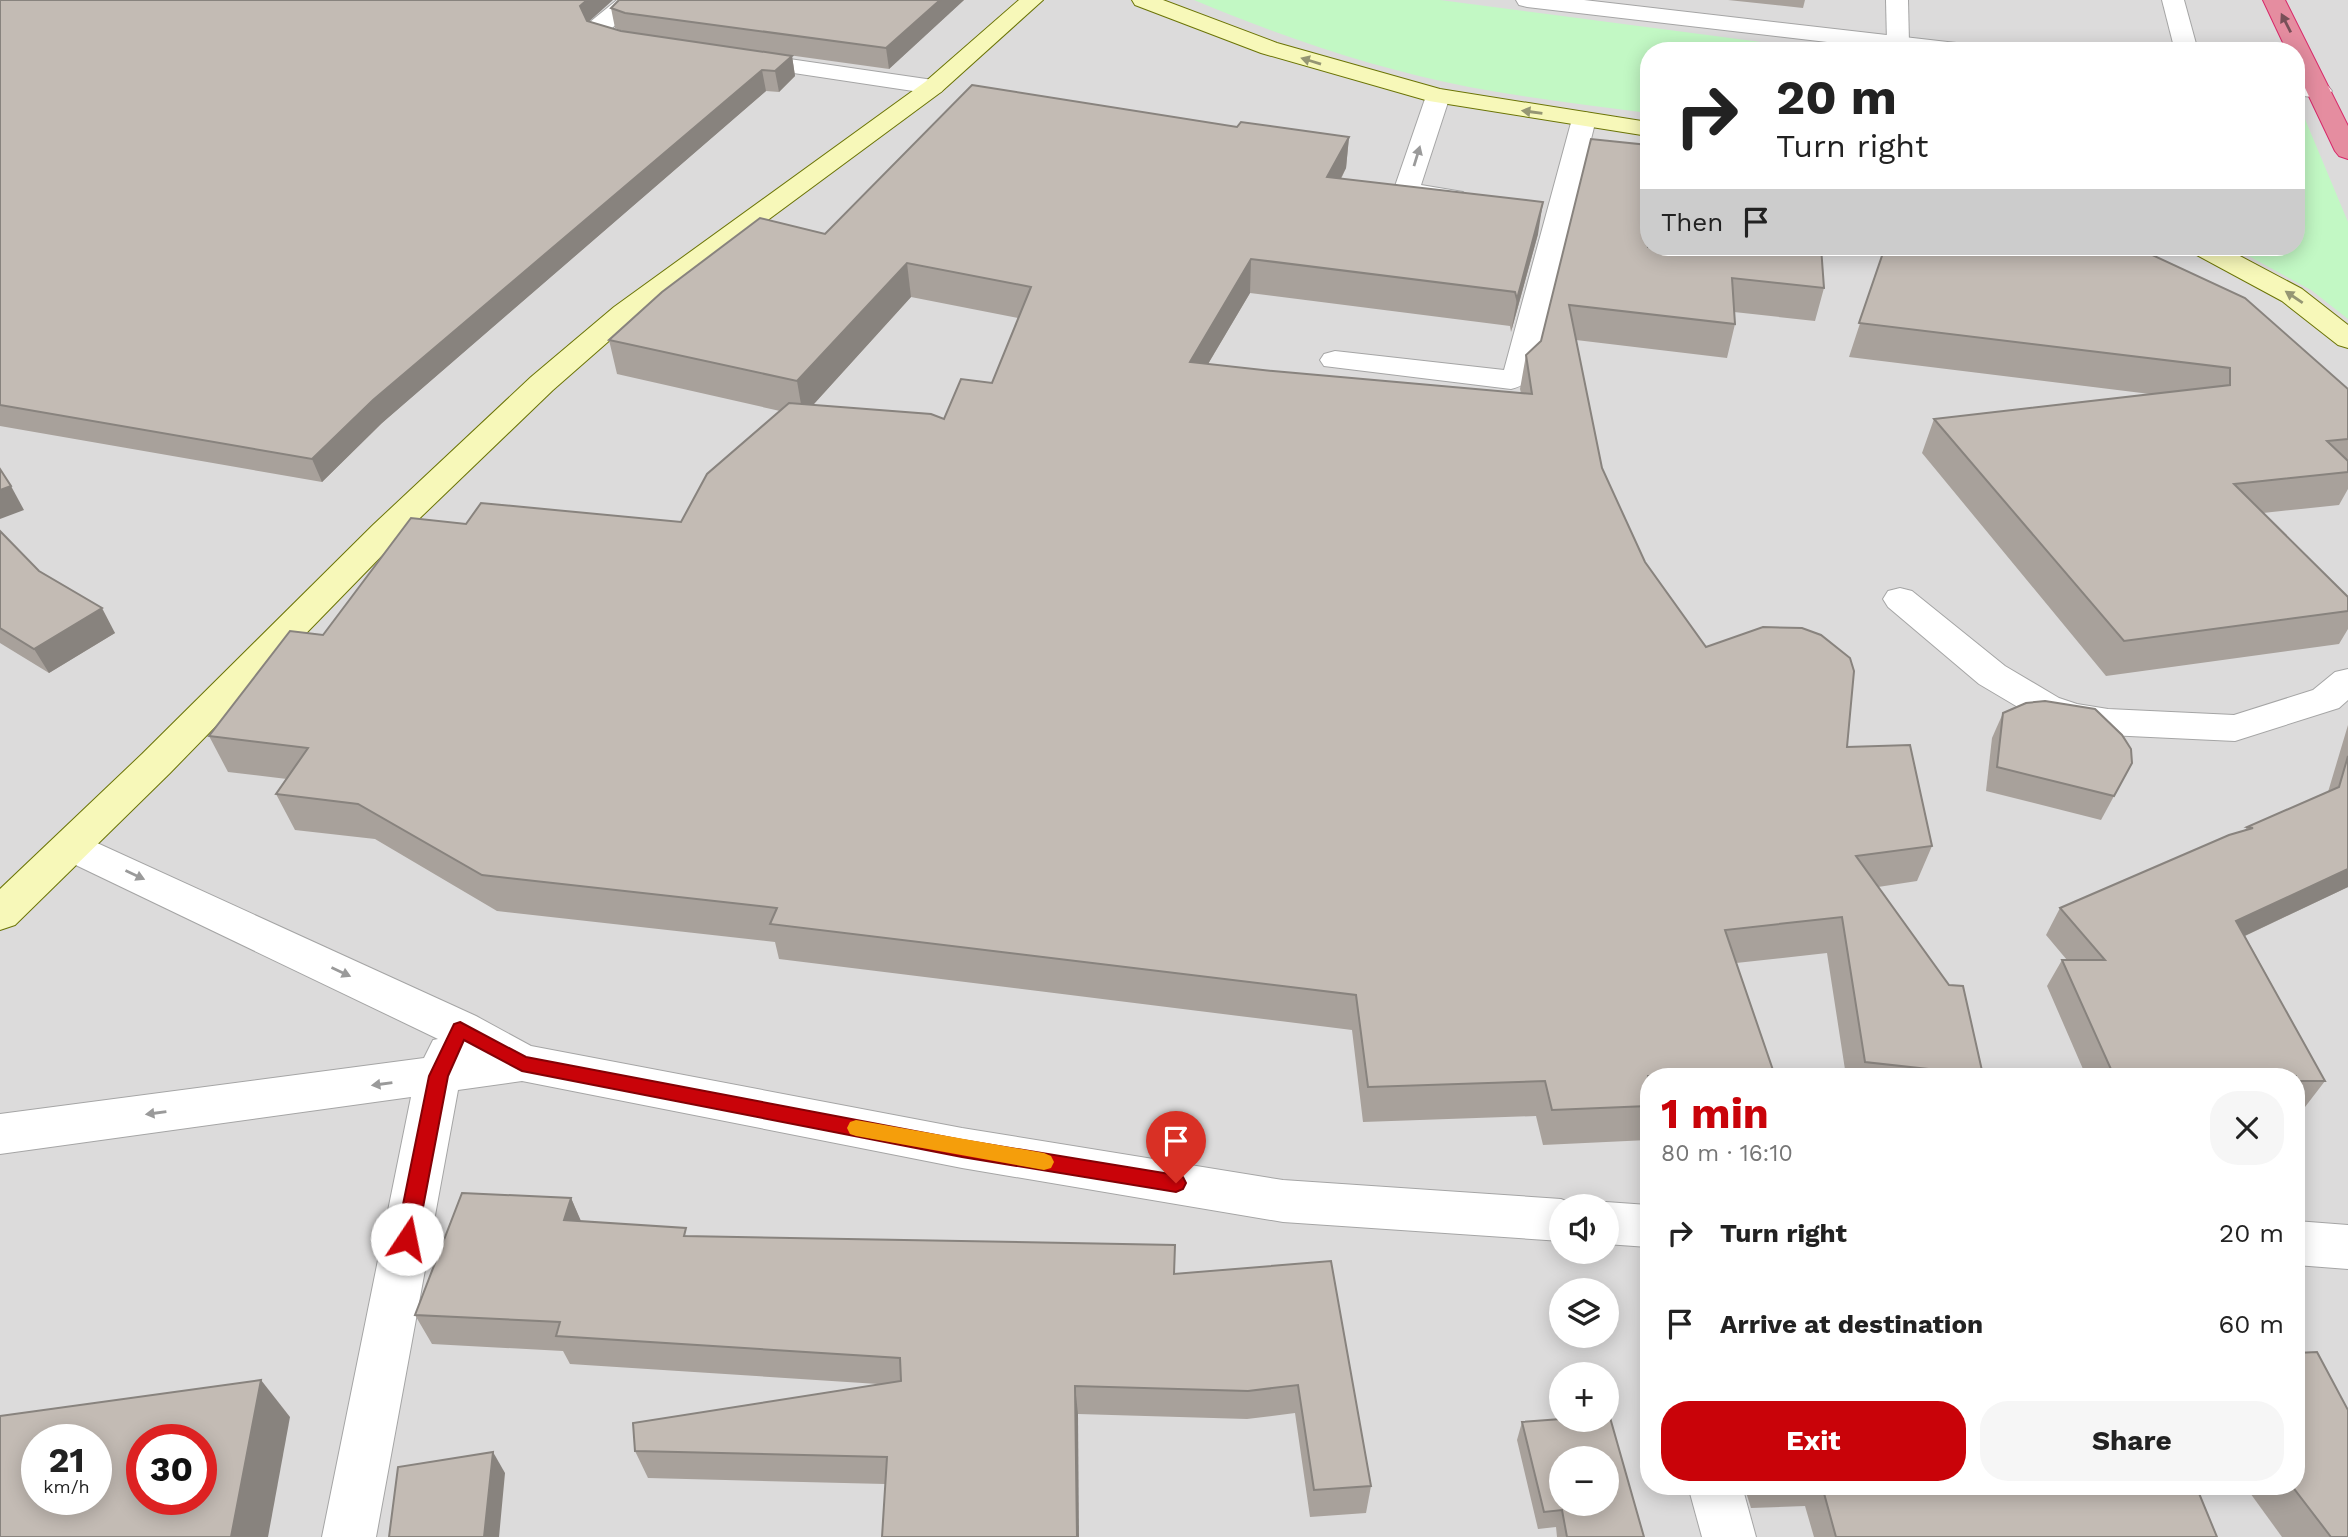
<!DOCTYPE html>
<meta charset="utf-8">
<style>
:root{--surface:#fff;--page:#f6f6f6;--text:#222;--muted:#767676;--accent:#c90309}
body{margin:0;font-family:"Work Sans",sans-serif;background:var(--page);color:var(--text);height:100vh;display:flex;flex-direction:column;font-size:26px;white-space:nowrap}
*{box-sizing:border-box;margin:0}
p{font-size:23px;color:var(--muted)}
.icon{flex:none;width:38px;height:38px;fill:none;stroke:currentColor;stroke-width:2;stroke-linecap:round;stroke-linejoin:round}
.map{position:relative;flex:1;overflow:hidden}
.side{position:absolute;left:1640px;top:1068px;width:665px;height:427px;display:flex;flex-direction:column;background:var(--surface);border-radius:28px;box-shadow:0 4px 18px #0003}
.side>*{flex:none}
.hud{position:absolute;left:1640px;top:42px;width:665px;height:214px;border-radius:28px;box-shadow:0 4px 18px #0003;background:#fff;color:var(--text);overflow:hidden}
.buttons{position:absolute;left:1549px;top:1194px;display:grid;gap:14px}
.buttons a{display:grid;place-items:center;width:70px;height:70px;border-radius:50%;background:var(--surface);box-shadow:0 4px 18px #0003;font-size:35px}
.speed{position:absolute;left:21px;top:1424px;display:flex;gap:14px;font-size:35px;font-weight:700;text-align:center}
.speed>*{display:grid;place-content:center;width:91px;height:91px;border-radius:50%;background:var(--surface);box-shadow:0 4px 18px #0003;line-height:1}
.speed small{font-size:18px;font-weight:400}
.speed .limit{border:10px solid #d22;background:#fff;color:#111}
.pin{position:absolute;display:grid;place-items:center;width:60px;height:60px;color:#fff;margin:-72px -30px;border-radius:50% 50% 50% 0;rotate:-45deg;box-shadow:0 0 7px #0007}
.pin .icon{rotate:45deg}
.me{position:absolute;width:77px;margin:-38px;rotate:11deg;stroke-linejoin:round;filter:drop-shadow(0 0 5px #0008)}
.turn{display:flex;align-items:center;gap:24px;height:147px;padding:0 21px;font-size:32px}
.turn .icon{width:91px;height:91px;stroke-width:2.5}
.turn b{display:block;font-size:49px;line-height:60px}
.then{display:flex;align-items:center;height:66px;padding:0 21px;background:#0003;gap:14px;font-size:26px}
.round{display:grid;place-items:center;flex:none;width:74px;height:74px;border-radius:28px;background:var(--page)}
.overview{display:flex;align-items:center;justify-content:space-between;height:119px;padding:0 21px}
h1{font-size:42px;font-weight:700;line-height:52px;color:var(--accent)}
.primary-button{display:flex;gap:14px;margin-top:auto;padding:14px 21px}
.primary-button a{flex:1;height:80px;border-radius:28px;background:var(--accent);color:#fff;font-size:28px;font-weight:700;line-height:80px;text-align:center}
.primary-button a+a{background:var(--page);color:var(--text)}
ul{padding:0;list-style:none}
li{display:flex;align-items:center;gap:21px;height:91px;padding:0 21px}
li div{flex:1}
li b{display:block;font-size:26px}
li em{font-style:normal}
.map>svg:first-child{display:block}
</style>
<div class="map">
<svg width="2348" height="1537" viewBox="0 0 2348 1537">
<rect width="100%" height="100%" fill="#efebe4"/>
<path fill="#dcdbdb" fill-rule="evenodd" d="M 0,0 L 2348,0 L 2348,1537 L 0,1537 ZM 1648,51 L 2296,51 L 2296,247 L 1648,247 ZM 1648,1076 L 2296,1076 L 2296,1486 L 1648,1486 ZM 1561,1206 L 1606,1206 L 1606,1251 L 1561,1251 ZM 1561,1290 L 1606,1290 L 1606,1335 L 1561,1335 ZM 1561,1374 L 1606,1374 L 1606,1419 L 1561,1419 ZM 37,1440 L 96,1440 L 96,1500 L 37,1500 ZM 142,1440 L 201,1440 L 201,1500 L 142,1500 ZM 1561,1458 L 1606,1458 L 1606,1503 L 1561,1503 Z"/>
<g fill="#c2f8c4">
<path d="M 1194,0 L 1440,0 L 1829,51 L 1648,51 L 1648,113 C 1589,105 1528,98 1469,87 C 1376,69 1282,37 1194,0 Z"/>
<polygon points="2296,112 2302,112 2348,222 2348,319 2311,290 2232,247 2296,247"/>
</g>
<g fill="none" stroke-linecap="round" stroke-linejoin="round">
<defs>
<g id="lane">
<polygon points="1886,0 1908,0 1909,43 1906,48 1890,48 1887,43"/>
<polygon points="2162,0 2184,0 2198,51 2175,51"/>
<path d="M 1438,89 L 1447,91 L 1450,96 L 1421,185 L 1463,192 L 1467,198 L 1463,204 C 1446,208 1405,205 1394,189 L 1426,96 L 1429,91 Z"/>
<path d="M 1584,112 L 1593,114 L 1596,119 L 1533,374 C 1527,383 1522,386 1511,389 L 1324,366 L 1320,360 L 1324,354 L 1335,351 L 1504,370 L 1572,119 L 1575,114 Z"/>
<polygon points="1900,588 1912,591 2005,666 2059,698 2077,704 2108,709 2234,715 2313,690 2335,672 2348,669 2348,700 2339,708 2235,741 2108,735 2073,729 2033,716 1979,684 1888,607 1883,599 1888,591"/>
</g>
<g id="street">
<polygon points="617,0 642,0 610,30 648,39 651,44 648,49 640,51 592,39 587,27 590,22"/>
<polygon points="1516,0 1584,0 1965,44 1973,46 1976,51 1904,51 1527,7 1519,5"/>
<polygon points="741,52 933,80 941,82 945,87 941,92 933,94 733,64 729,59 733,54"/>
<polygon points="2296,81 2328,86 2332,91 2328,96 2320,98 2296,95"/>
<polygon points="73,832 476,1016 531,1046 962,1128 1283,1180 1561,1199 1578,1206 1561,1206 1561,1241 1283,1222 962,1168 522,1081 458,1090 376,1537 322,1537 411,1097 0,1154 0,1114 424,1058 433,1040 438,1039 59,857 53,847 59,837"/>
<polygon points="1606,1202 1648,1205 1648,1247 1606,1244 1606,1206 1595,1206"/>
<polygon points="2296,1221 2348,1225 2348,1269 2296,1265"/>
<polygon points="1688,1486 1742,1486 1756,1537 1702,1537"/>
</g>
<g id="secondary">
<polygon points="1019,0 1043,0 941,92 634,319 553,390 397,540 170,773 15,925 0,930 0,889 142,754 373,525 531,377 614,307 925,82"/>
<polygon points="1132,0 1163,0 1277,43 1440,89 1648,122 1648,136 1429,101 1261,53 1135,5"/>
<polygon points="2189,247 2223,247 2302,289 2348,325 2348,348 2338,345 2282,301 2193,253"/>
</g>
<polygon id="highway" points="2263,0 2285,0 2348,126 2348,159 2339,156 2335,151 2296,69 2296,51 2287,51"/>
</defs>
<use href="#lane" stroke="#a5a5a5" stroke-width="2"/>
<use href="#street" stroke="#a5a5a5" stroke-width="2"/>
<use href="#secondary" stroke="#6b7406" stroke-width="2"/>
<use href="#highway" stroke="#d82769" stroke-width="2"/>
<use href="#lane" fill="#fff" fill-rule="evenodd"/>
<use href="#street" fill="#fff" fill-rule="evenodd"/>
<use href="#secondary" fill="#f7f8b9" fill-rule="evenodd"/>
<use href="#highway" fill="#e58da0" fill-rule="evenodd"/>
</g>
<g fill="#a8a19b" fill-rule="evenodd">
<polygon points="0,0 589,22 625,32 615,28 611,8 619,0 964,0 889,69 781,54 792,56 795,76 779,92 766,91 382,423 322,482 0,426"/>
<polygon points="1728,0 1805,0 1803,8"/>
<path d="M 1237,127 L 1349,137 L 1346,168 L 1341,179 L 1538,234 L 1511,332 L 1510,326 L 1250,293 L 1208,364 L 1273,371 L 1521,393 L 1520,389 L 1526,355 L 1541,341 L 1591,139 L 1824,288 L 1815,321 L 1734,312 L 1735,324 L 1727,358 L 1576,340 L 1602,468 L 1645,562 L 1706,647 L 1847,747 L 1932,846 L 1917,881 L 1878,887 L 1983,1075 L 1982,1076 L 1846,1076 L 1827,953 L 1736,963 L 1648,1076 L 1648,1140 L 1543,1145 L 1536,1116 L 1363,1122 L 1352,1030 L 779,959 L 775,942 L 497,911 L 375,839 L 295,830 L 276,794 L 287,779 L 228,772 L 209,736 L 323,635 L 466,524 L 681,522 L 780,411 L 617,374 L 609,340 L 825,234 ZM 911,297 L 1018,318 L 992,383 L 944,419 L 813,405 Z"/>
<polygon points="1885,247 2348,389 2348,489 2339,505 2263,513 2348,597 2348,629 2339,644 2106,676 1922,453 1934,419 2150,394 1849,357"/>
<polygon points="0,531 39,571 115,633 49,673 0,643"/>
<polygon points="2003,713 2132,763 2101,820 1986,791 1992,738"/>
<polygon points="2348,725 2348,887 2245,936 2325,1081 2305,1107 2296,1107 2296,1076 2086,1076 2047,986 2062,960 2067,960 2046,935 2060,908 2245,830 2247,827 2328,792"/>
<polygon points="571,1198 581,1222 689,1236 1175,1274 1331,1261 1371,1486 1366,1513 1310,1517 1295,1413 1247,1419 1078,1414 885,1484 648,1478 635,1451 878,1384 570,1364 563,1351 432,1344 415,1315"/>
<polygon points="1522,1422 1644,1537 1557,1537 1556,1527 1538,1529 1517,1440"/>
<polygon points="1744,1486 2196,1486 2217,1537 1814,1537 1805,1506 1751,1508"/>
<polygon points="2245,1486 2296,1486 2348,1537 2282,1537"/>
</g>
<g fill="#88837e">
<polygon points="587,0 613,0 584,26 580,6"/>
<polygon points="940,0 964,0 889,69 886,48"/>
<polygon points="792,56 795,76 779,92 775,71"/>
<polygon points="762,70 766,91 382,423 322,482 312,459 373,400"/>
<polygon points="1349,137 1346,168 1325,209 1327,177"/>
<polygon points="1543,202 1538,234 1511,332 1517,299"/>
<polygon points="1251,259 1250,293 1189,396 1190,362"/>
<polygon points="907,263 911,297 803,416 797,381"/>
<polygon points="11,486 24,510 0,519 0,490"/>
<polygon points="102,608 115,633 49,673 34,649"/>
<polygon points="2348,869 2348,887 2219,948 2236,921"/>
<polygon points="571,1198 584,1228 564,1220"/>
<polygon points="261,1380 290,1417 268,1537 231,1537"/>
<polygon points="1075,1386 1078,1414 1079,1537 1077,1537"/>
<polygon points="493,1452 505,1473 499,1537 484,1537"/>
</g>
<g fill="#c3bbb4" stroke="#88837e" stroke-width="2" fill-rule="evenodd">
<polygon points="0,0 587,0 580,6 587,21 621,31 792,56 775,71 762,70 373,400 312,459 0,405"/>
<polygon points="619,0 940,0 886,48 625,13 611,8"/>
<polygon points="972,85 1237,127 1241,122 1349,137 1327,177 1543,202 1517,299 1515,292 1251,259 1190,362 1273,371 1532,394 1526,355 1541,341 1591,139 1648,145 1648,247 1821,247 1824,288 1732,278 1735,324 1569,305 1602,468 1645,562 1706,647 1763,627 1802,628 1821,635 1850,658 1854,671 1847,747 1910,745 1932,846 1856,856 1949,985 1963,986 1983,1075 1865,1062 1842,917 1725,930 1775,1076 1648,1076 1648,1106 1552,1110 1545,1081 1368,1087 1356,995 770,924 777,908 482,875 358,804 276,794 308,748 209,736 290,631 323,635 411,518 466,524 481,503 681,522 707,474 789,403 931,414 944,419 961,379 992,383 1031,287 907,263 797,381 609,340 662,292 760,218 825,234"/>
<polygon points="1885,247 2135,247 2245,298 2348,389 2348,439 2327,441 2348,461 2348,472 2234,484 2348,597 2348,611 2124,641 1934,419 2230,385 2230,368 1859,323"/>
<polygon points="0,469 11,486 0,490"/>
<polygon points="0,531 39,571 102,608 34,649 0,628"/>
<polygon points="2045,701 2095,709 2122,735 2131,749 2132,763 2114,796 1997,767 2003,713 2026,703"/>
<polygon points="2348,756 2348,869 2236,921 2325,1081 2296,1081 2296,1076 2114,1076 2062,960 2105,960 2060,908 2229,835 2253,828 2247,827 2339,787"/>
<polygon points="462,1193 571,1198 564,1220 686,1228 684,1236 1175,1245 1174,1274 1331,1261 1371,1486 1314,1490 1298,1385 1248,1391 1075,1386 1077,1537 882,1537 887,1457 635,1451 633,1423 901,1381 900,1358 556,1336 560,1322 415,1315"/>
<polygon points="2317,1352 2348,1410 2348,1537 2331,1537 2292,1486 2296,1486 2296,1353"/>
<path d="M 261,1380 L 231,1537 L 0,1537 L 0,1416 ZM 37,1440 L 96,1440 L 96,1500 L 37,1500 ZM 142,1440 L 201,1440 L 201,1500 L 142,1500 Z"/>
<path d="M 1606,1414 L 1609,1414 L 1644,1537 L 1567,1537 L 1562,1510 L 1544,1512 L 1522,1422 L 1561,1419 L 1606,1419 ZM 1561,1458 L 1606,1458 L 1606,1503 L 1561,1503 Z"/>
<polygon points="493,1452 484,1537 389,1537 398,1467"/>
<polygon points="1822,1486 2196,1486 2217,1537 1836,1537"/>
</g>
<defs><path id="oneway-solid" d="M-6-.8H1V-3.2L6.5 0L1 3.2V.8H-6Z" transform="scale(1.75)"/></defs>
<use fill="#785058" href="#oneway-solid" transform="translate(2286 23) rotate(-117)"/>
<g fill="#959673">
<use href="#oneway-solid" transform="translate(1311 61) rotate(-163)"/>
<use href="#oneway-solid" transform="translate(1532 112) rotate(-172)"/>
<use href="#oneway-solid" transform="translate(2294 297) rotate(-146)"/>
</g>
<g fill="#9a9a9a">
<use href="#oneway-solid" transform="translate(1417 156) rotate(-73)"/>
<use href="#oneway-solid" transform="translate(135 875) rotate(25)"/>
<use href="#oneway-solid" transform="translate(341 972) rotate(25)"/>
<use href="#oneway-solid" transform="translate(382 1084) rotate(172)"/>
<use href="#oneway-solid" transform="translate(156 1113) rotate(172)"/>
</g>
<polygon fill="#c90309" stroke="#830206" stroke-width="2" points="460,1022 526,1057 962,1140 1176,1175 1183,1177 1186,1183 1183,1189 1176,1192 962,1157 522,1071 464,1040 448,1076 417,1239 414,1245 407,1248 399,1245 396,1239 429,1076 454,1024"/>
<polygon fill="#f59e0b" points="856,1120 1044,1153 1051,1156 1054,1162 1051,1168 1044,1170 856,1136 850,1134 847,1128 850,1122"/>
</svg>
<div class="buttons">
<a><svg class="icon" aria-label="sound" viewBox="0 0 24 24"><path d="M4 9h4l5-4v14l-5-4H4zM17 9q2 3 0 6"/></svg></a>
<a><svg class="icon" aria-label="layers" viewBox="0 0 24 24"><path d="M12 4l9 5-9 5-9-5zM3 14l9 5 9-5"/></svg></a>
<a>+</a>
<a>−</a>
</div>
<div class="speed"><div>21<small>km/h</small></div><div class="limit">30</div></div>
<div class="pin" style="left:1176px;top:1183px;background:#d93025"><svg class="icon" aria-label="arrive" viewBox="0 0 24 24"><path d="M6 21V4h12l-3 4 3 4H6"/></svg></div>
<svg class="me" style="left:407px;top:1239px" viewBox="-20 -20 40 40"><circle r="19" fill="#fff"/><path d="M0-13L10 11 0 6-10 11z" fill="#c90309"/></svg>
<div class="hud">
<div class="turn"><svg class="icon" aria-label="right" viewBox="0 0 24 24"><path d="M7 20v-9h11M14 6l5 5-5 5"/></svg><div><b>20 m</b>Turn right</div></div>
<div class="then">Then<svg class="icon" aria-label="arrive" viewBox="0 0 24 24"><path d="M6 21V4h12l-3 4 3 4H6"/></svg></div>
</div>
<section class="side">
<div class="overview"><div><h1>1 min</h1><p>80 m · 16:10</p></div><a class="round"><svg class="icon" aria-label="close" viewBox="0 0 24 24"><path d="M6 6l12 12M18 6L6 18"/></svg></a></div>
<ul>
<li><svg class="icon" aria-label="right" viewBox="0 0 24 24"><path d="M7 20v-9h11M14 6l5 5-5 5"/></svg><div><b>Turn right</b></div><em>20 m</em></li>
<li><svg class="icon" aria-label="arrive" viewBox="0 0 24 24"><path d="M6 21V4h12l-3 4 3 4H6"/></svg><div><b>Arrive at destination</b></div><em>60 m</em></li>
</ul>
<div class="primary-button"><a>Exit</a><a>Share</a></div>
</section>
</div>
